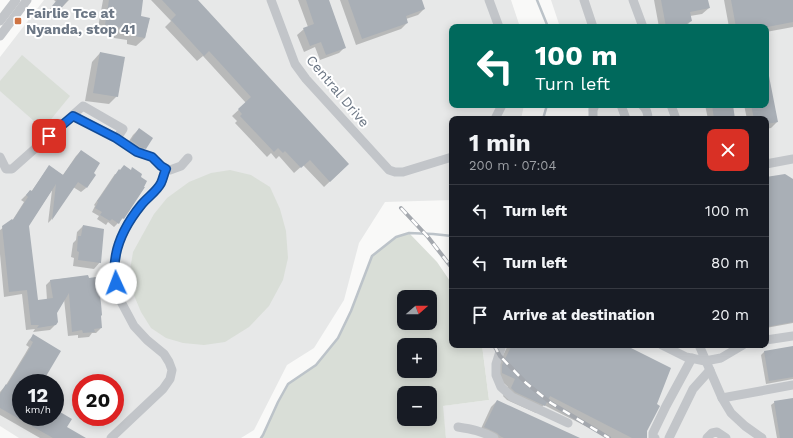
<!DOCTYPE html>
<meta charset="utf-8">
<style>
:root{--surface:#171b24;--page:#20242c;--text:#f1f3f6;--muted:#9ea1a6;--line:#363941}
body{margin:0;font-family:"Work Sans",sans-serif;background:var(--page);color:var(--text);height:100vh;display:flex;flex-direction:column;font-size:15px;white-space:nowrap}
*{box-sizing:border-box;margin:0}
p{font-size:13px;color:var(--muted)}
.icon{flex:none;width:22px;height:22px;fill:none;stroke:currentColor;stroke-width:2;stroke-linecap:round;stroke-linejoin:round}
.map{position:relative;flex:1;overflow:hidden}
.details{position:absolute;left:449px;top:116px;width:320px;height:232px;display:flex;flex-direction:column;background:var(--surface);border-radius:8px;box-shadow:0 2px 10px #0003}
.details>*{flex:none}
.banner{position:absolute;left:449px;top:24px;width:320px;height:84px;border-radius:8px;box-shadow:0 2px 10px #0003;background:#00695c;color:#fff;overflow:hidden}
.needle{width:26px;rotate:70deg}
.fabs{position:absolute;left:397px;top:290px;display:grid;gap:8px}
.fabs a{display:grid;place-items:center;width:40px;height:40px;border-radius:8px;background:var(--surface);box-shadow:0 2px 10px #0003;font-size:20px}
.speed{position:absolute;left:12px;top:374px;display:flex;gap:8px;font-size:20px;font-weight:700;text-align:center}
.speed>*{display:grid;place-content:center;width:52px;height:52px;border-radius:50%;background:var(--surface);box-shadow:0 2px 10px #0003;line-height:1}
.speed small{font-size:10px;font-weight:400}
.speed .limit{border:6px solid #d22;background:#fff;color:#111}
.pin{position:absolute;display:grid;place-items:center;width:34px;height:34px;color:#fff;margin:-17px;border-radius:8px;box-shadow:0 2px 6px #0006}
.me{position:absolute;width:44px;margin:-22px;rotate:358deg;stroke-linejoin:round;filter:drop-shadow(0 0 3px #0008)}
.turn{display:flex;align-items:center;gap:14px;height:84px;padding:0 20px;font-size:18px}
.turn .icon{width:52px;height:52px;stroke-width:2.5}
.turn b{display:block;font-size:28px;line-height:34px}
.round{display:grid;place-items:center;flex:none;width:42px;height:42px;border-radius:8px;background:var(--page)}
.head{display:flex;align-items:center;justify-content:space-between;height:68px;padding:0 20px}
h1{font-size:24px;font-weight:700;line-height:30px}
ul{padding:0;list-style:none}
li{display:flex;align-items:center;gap:12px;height:52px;padding:0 20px;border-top:1px solid var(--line)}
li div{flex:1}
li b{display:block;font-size:15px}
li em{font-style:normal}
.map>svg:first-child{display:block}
</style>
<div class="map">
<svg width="793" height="438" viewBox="0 0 793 438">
<rect width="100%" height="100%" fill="#f9f9f8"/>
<g fill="#e7e8e8" fill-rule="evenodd">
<path d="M 44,0 L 511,0 L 520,27 L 452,27 L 452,105 L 524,105 L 521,119 L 452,119 L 452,200 L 385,202 L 359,243 L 344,300 L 314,348 L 287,365 L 254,430 L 241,438 L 19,438 L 0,426 L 0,57 ZM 21,383 L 55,383 L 55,417 L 21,417 ZM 81,383 L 115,383 L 115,417 L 81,417 Z"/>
<polygon points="551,0 793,0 793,438 446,438 442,406 489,400 482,345 766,345 766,119 591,119 587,105 766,105 766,27 560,27"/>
</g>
<g fill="#d9ded7" fill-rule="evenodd">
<polygon points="22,55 70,96 43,129 0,91 0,81"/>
<polygon points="230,170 251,175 270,187 280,209 286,231 288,258 283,280 269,306 249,327 225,342 204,345 183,343 166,338 151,328 141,312 133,293 130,270 133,252 154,214 167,198 189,182 211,173"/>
<path d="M 409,233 L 437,262 L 452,284 L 452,345 L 482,345 L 489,400 L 443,406 L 446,438 L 261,438 L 263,435 L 278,402 L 288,384 L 316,365 L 338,338 L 351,311 L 372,256 L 396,237 ZM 404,297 L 430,297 L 430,323 L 404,323 ZM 404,345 L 430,345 L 430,371 L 404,371 ZM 404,393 L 430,393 L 430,419 L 404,419 Z"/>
</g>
<g fill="#0003">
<polygon points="54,0 69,0 50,19 45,15 56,2"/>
<polygon points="103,0 142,0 140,17 149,19 145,38 136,46 127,44 127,40 114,38 114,36 97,33"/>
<polygon points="151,0 196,0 342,170 324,187 303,165 294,173 279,156 276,159 271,153 267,157 235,123 237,121 232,116 246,103 203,56 197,61 165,27 171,21"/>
<polygon points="298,0 328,0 345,47 339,53 320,60 315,47 304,52 297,35 304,29 308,27"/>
<polygon points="340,0 421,0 424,9 418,15 406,19 407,23 401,29 356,45"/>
<polygon points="654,0 707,0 709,8 702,14 690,16 691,21 687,25 687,27 659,27"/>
<polygon points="724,0 793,0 793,27 766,32 766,27 729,27"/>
<polygon points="100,53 117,96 109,104 85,101 92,62"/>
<polygon points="766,64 777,122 771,128 766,129 766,119 747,119 744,105 766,105"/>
<polygon points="705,105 732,105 734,119 708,119"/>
<polygon points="139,129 145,148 139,154 125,147 133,135"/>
<polygon points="81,151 86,188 81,192 73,187 51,220 48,223 52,190 28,226 37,301 47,300 46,285 51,280 88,276 100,316 101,328 96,333 92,333 89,337 78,338 78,335 68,336 64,299 56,313 55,325 50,330 33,332 35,329 26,330 22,294 4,297 0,254 0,230 12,221 24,202 21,200 30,191 31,192 45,172 49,167 63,175 76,156"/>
<polygon points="115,174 139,177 144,188 123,218 114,227 108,222 106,225 97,219 99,216 92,212 95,206 94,205"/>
<polygon points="766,178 793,180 793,323 766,328"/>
<polygon points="83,226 100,262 94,269 73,266 74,258 71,257 73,243 76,240 77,232"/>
<polygon points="33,336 41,383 21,383 21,417 55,417 55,410 65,427 84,438 40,438 0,415 0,392 6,385 25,354 29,347 26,345 29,340"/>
<polygon points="508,345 623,345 646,430 647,438 609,438 544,405 536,413 507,400 503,396 508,387 494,374"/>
<polygon points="793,347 793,379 766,384 761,355 764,352"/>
<polygon points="793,399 793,438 777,438 771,405 775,402"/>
<polygon points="497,401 578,438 489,438 479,433 491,407"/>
</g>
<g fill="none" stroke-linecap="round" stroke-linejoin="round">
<g stroke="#bcc3c9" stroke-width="2.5">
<polyline points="537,0 548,27"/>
<polyline points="543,119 547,105"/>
<polyline points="261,438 263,435 278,402 288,384 316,365 338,338 351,311 372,256 396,237 409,233 433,234 452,236"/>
</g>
</g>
<g fill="#a9afb6">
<polygon points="57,0 68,0 59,11 52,6"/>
<polygon points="109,0 143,0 141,16 150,18 145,38 134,36 135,32 122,30 122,28 105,25"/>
<polygon points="162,0 198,0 349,164 330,182 310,160 301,168 285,151 283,153 278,148 274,152 240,116 242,114 238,109 251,97 209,51 204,56 171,20 176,15"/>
<polygon points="306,0 329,0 346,48 326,55 321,42 310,46 303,28 314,24"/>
<polygon points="348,0 422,0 425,9 406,16 408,23 362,39"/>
<polygon points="661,0 708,0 710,8 690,12 692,21 687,23 688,27 666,27"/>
<polygon points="731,0 793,0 793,22 767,27 736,27"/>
<polygon points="100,52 125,57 118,97 93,93"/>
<polygon points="769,76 778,122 766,124 766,119 754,119 751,105 766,105 766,77"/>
<polygon points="712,105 733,105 735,119 714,119"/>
<polygon points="139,128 153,138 146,149 140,147 131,140"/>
<polygon points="81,150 100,163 94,173 96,175 87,188 78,182 52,220 56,184 29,226 38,300 53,298 50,280 88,275 89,278 96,277 98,289 99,289 101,303 102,315 101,316 102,328 94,329 95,332 83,333 82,330 72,332 69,293 57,313 58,322 56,325 37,328 39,325 31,325 27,290 9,292 2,226 12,219 13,220 28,197 26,195 30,190 32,191 49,165 63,175"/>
<polygon points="124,165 131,170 132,167 142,174 141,177 147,181 144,187 145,187 124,219 122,218 119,224 112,219 110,221 100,215 102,212 95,208 98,202 97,201 101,196 119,169 120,170"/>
<polygon points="785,174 793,179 793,322 766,327 766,177"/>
<polygon points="83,225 104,229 101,263 78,260 79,252 77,251 78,236 81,236"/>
<polygon points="33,334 61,351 42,383 21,383 21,417 55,417 55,409 72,419 67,427 86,438 53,438 0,408 0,394 6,384 7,385 30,348 33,342 30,340"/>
<polygon points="512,345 625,345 671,368 657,404 660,406 647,431 647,438 632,438 550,396 545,406 515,392 511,388 515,379 502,373 502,365"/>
<polygon points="793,346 793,377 769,381 764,351"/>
<polygon points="793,398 793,438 780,438 774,401"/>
<polygon points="497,400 580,438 504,438 500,436 497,433 484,427"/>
</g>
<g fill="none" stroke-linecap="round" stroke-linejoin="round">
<g stroke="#c2c5c9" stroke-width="9">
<polyline points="271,0 295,64 306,79 389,170 395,172 403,172 452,157"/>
<polyline points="489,0 499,27"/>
<polyline points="584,0 593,27"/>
<polyline points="633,0 643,27"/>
<polyline points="0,21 16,0"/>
<polyline points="0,36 27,0"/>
<polyline points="621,105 626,119"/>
<path d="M 642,105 C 647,109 648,113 648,119"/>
<polyline points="671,105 676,119"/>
<polyline points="495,119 502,105"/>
<polyline points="593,119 593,110 595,105"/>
<polyline points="117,138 137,152 152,157 161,166 170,170 181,166 188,158"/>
<polyline points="0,157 6,169 12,169 83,106 123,129 117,138 73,116"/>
<polyline points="766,164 793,159"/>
<polyline points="766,340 793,336"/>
<polyline points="502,345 496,364 496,375 501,387 512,397 568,423"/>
<polyline points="662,345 686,357 705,361 721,358 743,345"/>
<polyline points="699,345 722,398 731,413 745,426 762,438"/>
<polyline points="722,398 793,385"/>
<path d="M 458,427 C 471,429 482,431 494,438"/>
<polyline points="111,438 163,389 170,379 172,370 169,362 164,354 147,340 134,326 118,296 114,272 117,247 127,225 143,203 161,184 166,169"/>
<polyline points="655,438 653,437 653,433 666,406 692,358"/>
<polyline points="669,438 693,389 710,370"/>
<polyline points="707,438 712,433 717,432 726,438"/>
</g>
<defs>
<g id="rail">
<polyline points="401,208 428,237 452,268"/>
<polyline points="494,345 500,356 526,383 551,403 609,438"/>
</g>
</defs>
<use href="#rail" stroke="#a4a8ae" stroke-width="4"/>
<use href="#rail" stroke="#fff" stroke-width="2.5" stroke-dasharray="8" stroke-linecap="butt"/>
</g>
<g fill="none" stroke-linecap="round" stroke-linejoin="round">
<defs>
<path id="route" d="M 49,136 L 73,116 L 116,138 L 137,152 L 152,157 L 161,166 L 166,169 C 164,173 163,179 161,183 C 157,191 148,197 142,204 C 124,226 110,254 116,283"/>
</defs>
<use href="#route" stroke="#114b97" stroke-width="10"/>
<use href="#route" stroke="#1a73e8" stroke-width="7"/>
</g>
<rect fill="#cf7342" stroke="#fff" stroke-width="1.5" x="14" y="17" width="8" height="8" rx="2"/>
<g text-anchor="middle" stroke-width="4" stroke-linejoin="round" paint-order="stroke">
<g font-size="14" font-weight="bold" fill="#6c7785" stroke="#fff" text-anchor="start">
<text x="26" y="18">Fairlie Tce at<tspan x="26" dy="16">Nyanda, stop 41</tspan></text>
</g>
<g font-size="14" fill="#6c7785" stroke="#fff">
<text transform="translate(338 91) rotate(50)" y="5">Central Drive</text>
</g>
</g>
</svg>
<div class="fabs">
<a><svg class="needle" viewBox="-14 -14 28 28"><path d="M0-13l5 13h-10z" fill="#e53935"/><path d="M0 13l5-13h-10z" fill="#9ea1a6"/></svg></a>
<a>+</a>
<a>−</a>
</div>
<div class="speed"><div>12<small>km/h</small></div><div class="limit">20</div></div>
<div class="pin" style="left:49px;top:136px;background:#d93025"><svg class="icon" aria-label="arrive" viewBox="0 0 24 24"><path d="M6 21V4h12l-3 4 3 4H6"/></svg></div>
<svg class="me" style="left:116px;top:283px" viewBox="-20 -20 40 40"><circle r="19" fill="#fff"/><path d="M0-13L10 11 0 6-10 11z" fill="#1a73e8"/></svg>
<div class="banner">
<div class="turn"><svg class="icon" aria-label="left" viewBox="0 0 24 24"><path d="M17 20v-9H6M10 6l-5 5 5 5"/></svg><div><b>100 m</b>Turn left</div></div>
</div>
<section class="details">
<div class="head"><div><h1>1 min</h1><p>200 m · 07:04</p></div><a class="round" style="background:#d93025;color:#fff"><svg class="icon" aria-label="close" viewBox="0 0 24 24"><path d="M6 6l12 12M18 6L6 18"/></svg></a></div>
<ul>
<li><svg class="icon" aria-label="left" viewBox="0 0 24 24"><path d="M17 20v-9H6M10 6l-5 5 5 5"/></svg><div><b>Turn left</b></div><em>100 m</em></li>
<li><svg class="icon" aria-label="left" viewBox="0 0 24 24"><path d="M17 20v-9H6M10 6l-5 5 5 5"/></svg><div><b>Turn left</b></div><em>80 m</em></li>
<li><svg class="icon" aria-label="arrive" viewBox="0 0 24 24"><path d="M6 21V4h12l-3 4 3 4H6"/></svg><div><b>Arrive at destination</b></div><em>20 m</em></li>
</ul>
</section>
</div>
